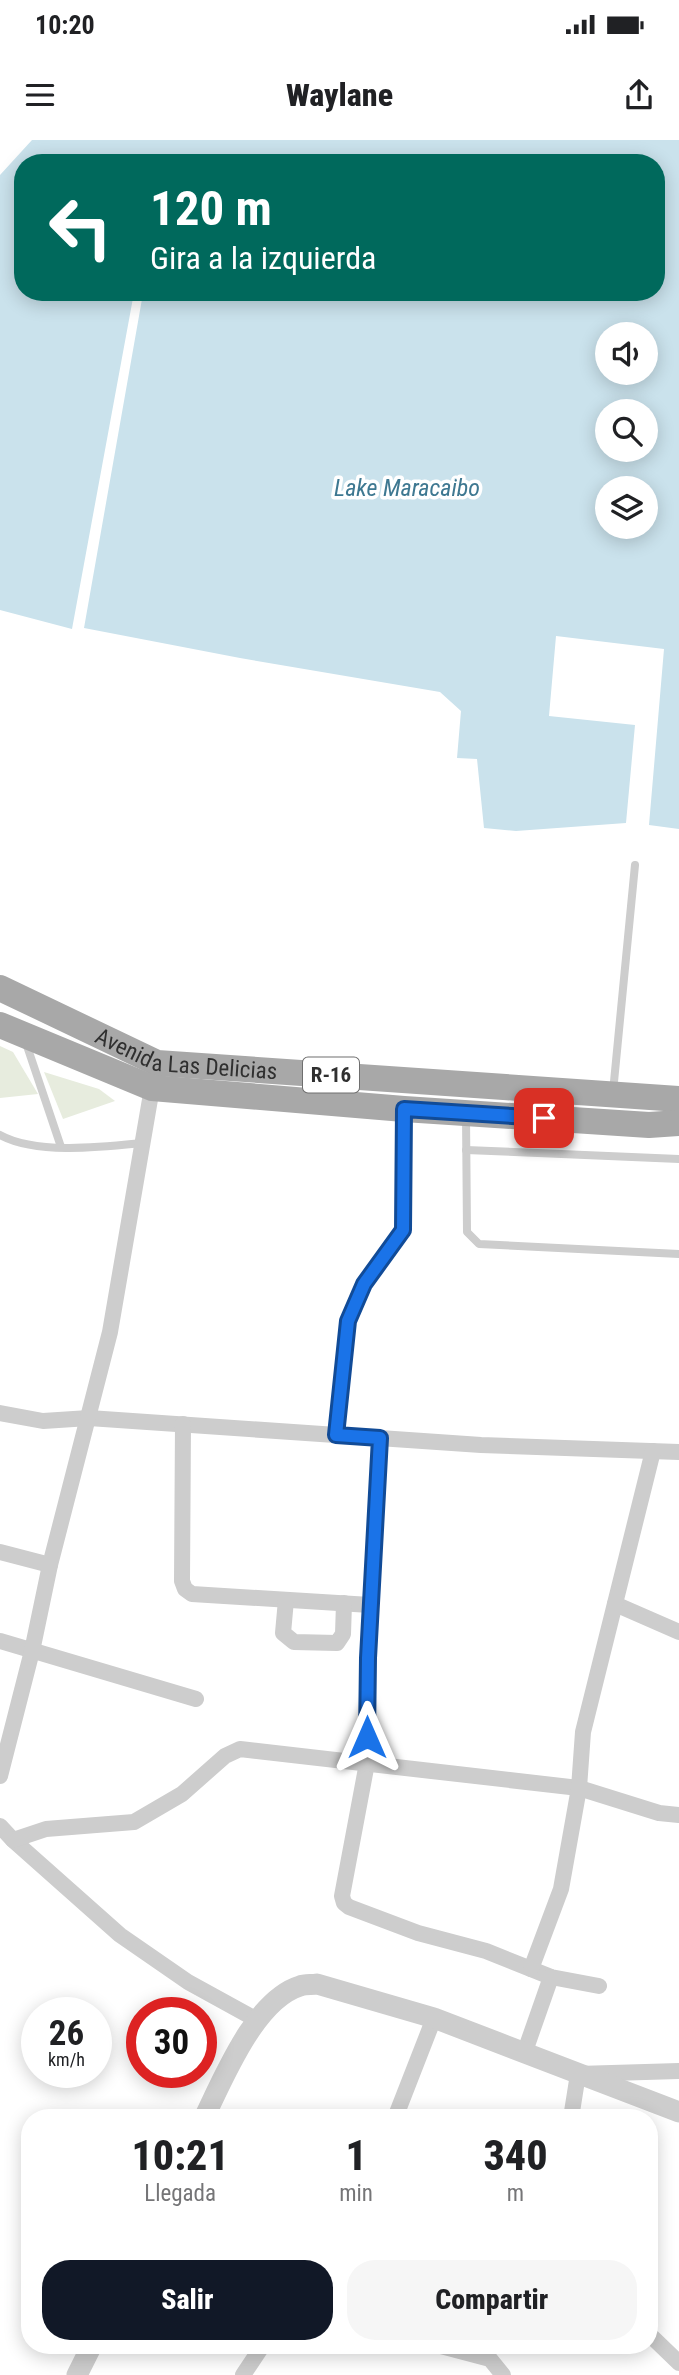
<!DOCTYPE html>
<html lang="es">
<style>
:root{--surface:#fff;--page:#f6f6f6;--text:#202124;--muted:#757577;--accent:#111827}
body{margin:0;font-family:"Roboto Condensed",sans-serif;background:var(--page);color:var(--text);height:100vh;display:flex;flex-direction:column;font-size:26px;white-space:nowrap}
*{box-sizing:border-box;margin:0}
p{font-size:23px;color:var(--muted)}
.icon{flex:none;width:38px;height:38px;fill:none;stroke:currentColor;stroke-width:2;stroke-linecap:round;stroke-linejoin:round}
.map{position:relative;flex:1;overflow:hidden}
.panel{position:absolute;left:21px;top:1969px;width:637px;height:245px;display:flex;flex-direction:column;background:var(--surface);border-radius:28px;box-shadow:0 4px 18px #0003}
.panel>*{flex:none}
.top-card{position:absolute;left:14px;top:14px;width:651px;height:147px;border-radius:28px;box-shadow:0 4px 18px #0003;background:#00695c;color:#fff;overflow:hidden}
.buttons{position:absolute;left:595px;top:182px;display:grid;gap:14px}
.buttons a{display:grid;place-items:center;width:63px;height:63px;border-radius:50%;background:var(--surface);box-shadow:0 4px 18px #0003;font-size:35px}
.speed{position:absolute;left:21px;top:1857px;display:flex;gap:14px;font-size:35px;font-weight:700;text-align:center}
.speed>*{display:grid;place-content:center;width:91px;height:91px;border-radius:50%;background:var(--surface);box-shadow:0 4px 18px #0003;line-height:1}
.speed small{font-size:18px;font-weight:400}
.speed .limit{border:10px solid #d22;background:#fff;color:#111}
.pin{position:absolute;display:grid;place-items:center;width:60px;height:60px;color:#fff;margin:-30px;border-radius:14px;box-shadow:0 4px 10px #0006}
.me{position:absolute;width:77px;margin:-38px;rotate:0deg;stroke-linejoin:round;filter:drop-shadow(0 0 5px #0008)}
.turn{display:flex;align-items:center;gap:24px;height:147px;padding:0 21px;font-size:32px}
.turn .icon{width:91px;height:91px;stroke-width:2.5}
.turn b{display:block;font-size:49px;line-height:60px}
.eta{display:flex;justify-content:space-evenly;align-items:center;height:119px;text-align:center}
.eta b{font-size:42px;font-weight:800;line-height:49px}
.cta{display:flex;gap:14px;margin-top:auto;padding:14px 21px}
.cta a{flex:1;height:80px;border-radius:28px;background:var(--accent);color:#fff;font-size:28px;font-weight:800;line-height:80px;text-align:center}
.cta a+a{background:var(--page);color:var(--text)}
.status{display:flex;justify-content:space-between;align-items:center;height:49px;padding:0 35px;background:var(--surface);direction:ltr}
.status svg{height:19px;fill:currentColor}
header{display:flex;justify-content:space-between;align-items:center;height:91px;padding:0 21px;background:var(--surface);font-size:32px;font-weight:800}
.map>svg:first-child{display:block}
</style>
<div class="status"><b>10:20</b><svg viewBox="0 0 49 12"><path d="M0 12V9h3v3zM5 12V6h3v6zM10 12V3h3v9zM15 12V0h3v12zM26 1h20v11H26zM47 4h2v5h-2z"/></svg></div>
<header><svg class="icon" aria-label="menu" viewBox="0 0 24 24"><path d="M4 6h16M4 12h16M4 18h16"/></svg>Waylane<svg class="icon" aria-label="share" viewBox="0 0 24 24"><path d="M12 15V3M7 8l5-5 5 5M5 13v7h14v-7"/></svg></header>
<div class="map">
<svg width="679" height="2235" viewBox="0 0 679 2235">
<rect width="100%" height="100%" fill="#fff"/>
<g fill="#e7ecde">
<polygon points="0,906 13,912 38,954 0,958"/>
<polygon points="44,932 99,949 115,961 63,979"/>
</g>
<path fill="#cae2ec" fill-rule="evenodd" d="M 32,0 L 679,0 L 679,689 L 649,685 L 664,509 L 556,496 L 549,576 L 635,585 L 626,683 L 516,691 L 484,688 L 477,619 L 457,618 L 461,571 L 440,552 L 240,518 L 84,488 L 142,159 L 133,158 L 72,489 L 0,470 L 0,35 ZM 23,23 L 656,23 L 656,152 L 23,152 ZM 607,194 L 646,194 L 646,233 L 607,233 ZM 607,271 L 646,271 L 646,310 L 607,310 ZM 607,348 L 646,348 L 646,387 L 607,387 Z"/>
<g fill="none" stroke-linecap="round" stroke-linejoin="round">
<g stroke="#cdcdcd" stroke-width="8">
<polyline points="26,903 61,1007"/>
<polyline points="613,952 635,725"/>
<polyline points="466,976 467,1092 479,1104 679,1114"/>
<path d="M 0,995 C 36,1015 103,1007 143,1003"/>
<polyline points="466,1010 679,1019"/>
</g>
<g stroke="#cdcdcd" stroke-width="16">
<polyline points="0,1273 43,1281 89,1278 481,1305 679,1312"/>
<polyline points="183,1284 182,1441 185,1449 192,1454 370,1465"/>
<polyline points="336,1295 348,1181 364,1144 403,1090 404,969"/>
<polyline points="380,1298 368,1518 367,1623 342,1756 344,1763 349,1767 418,1793 486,1811 551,1837 599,1846"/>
<polyline points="0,1412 50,1425"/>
<polyline points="286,1460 283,1493 294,1502 337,1503 343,1494 344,1463"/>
<polyline points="615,1464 679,1492"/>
<polyline points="0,1501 196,1559"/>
<polyline points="0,1636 32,1511 50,1425 110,1192 153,942"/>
<polyline points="0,1686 13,1700 120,1795 188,1842 257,1880"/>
<polyline points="13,1700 46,1689 134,1682 182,1654 225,1616 240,1609 579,1648 659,1673 679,1675"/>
<polyline points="531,1829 561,1749 579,1648 583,1592 653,1311"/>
<polyline points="524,1914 551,1837"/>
<polyline points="395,1978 434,1878"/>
<polyline points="571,1978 578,1934 679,1931"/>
<polyline points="649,2194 679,2223"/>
<polyline points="437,2205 490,2219 503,2235"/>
<polyline points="243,2235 263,2205"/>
</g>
<g stroke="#cdcdcd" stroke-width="21">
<path d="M 204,1978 C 224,1937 255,1860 300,1846 C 305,1844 312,1845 317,1844 L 434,1878 L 679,1972"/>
<polyline points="77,2235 92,2205"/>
</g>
<g stroke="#a8a8a8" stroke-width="26">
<path id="s1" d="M 0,848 L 157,923 L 679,959"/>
<polyline points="0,885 152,948 404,969 649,985 679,983"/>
</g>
</g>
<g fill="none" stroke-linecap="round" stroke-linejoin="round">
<defs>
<polyline id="route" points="367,1597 368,1518 380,1298 336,1295 348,1181 364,1144 403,1090 404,969 544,978"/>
</defs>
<use href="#route" stroke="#114b97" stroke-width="18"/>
<use href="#route" stroke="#1a73e8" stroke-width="12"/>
</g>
<g text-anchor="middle" stroke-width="7" stroke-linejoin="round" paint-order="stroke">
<rect fill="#fff" stroke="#6e6e6e" stroke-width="2" x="303" y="917.5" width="56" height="35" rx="5"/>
<g font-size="21" font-weight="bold" fill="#303030">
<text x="331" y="942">R-16</text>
</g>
<g font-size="23" fill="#303030" stroke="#fff">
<text dy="8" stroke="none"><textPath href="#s1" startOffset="201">Avenida Las Delicias</textPath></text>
</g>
<g font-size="24" font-style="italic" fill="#3e7891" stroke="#fff">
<text x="407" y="356">Lake Maracaibo</text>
</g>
</g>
</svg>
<div class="buttons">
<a><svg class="icon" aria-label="sound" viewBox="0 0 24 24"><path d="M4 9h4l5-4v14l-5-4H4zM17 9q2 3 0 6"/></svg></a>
<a><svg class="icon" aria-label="search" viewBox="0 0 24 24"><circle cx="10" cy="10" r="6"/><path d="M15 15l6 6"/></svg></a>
<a><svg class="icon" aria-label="layers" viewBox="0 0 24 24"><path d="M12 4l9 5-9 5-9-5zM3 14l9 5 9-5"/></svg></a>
</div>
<div class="speed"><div>26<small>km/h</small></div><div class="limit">30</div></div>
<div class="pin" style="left:544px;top:978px;background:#d93025"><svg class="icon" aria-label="arrive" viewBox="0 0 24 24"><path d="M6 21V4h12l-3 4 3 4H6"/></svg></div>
<svg class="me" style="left:367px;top:1597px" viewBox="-20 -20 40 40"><path d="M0-17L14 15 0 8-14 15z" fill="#1a73e8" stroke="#fff" stroke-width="4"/></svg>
<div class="top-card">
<div class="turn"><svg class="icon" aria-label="left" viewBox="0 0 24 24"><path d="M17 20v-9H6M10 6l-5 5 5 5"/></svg><div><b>120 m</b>Gira a la izquierda</div></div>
</div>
<section class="panel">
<div class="eta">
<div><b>10:21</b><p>Llegada</p></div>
<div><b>1</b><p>min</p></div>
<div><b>340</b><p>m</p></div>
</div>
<div class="cta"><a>Salir</a><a>Compartir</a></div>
</section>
</div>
